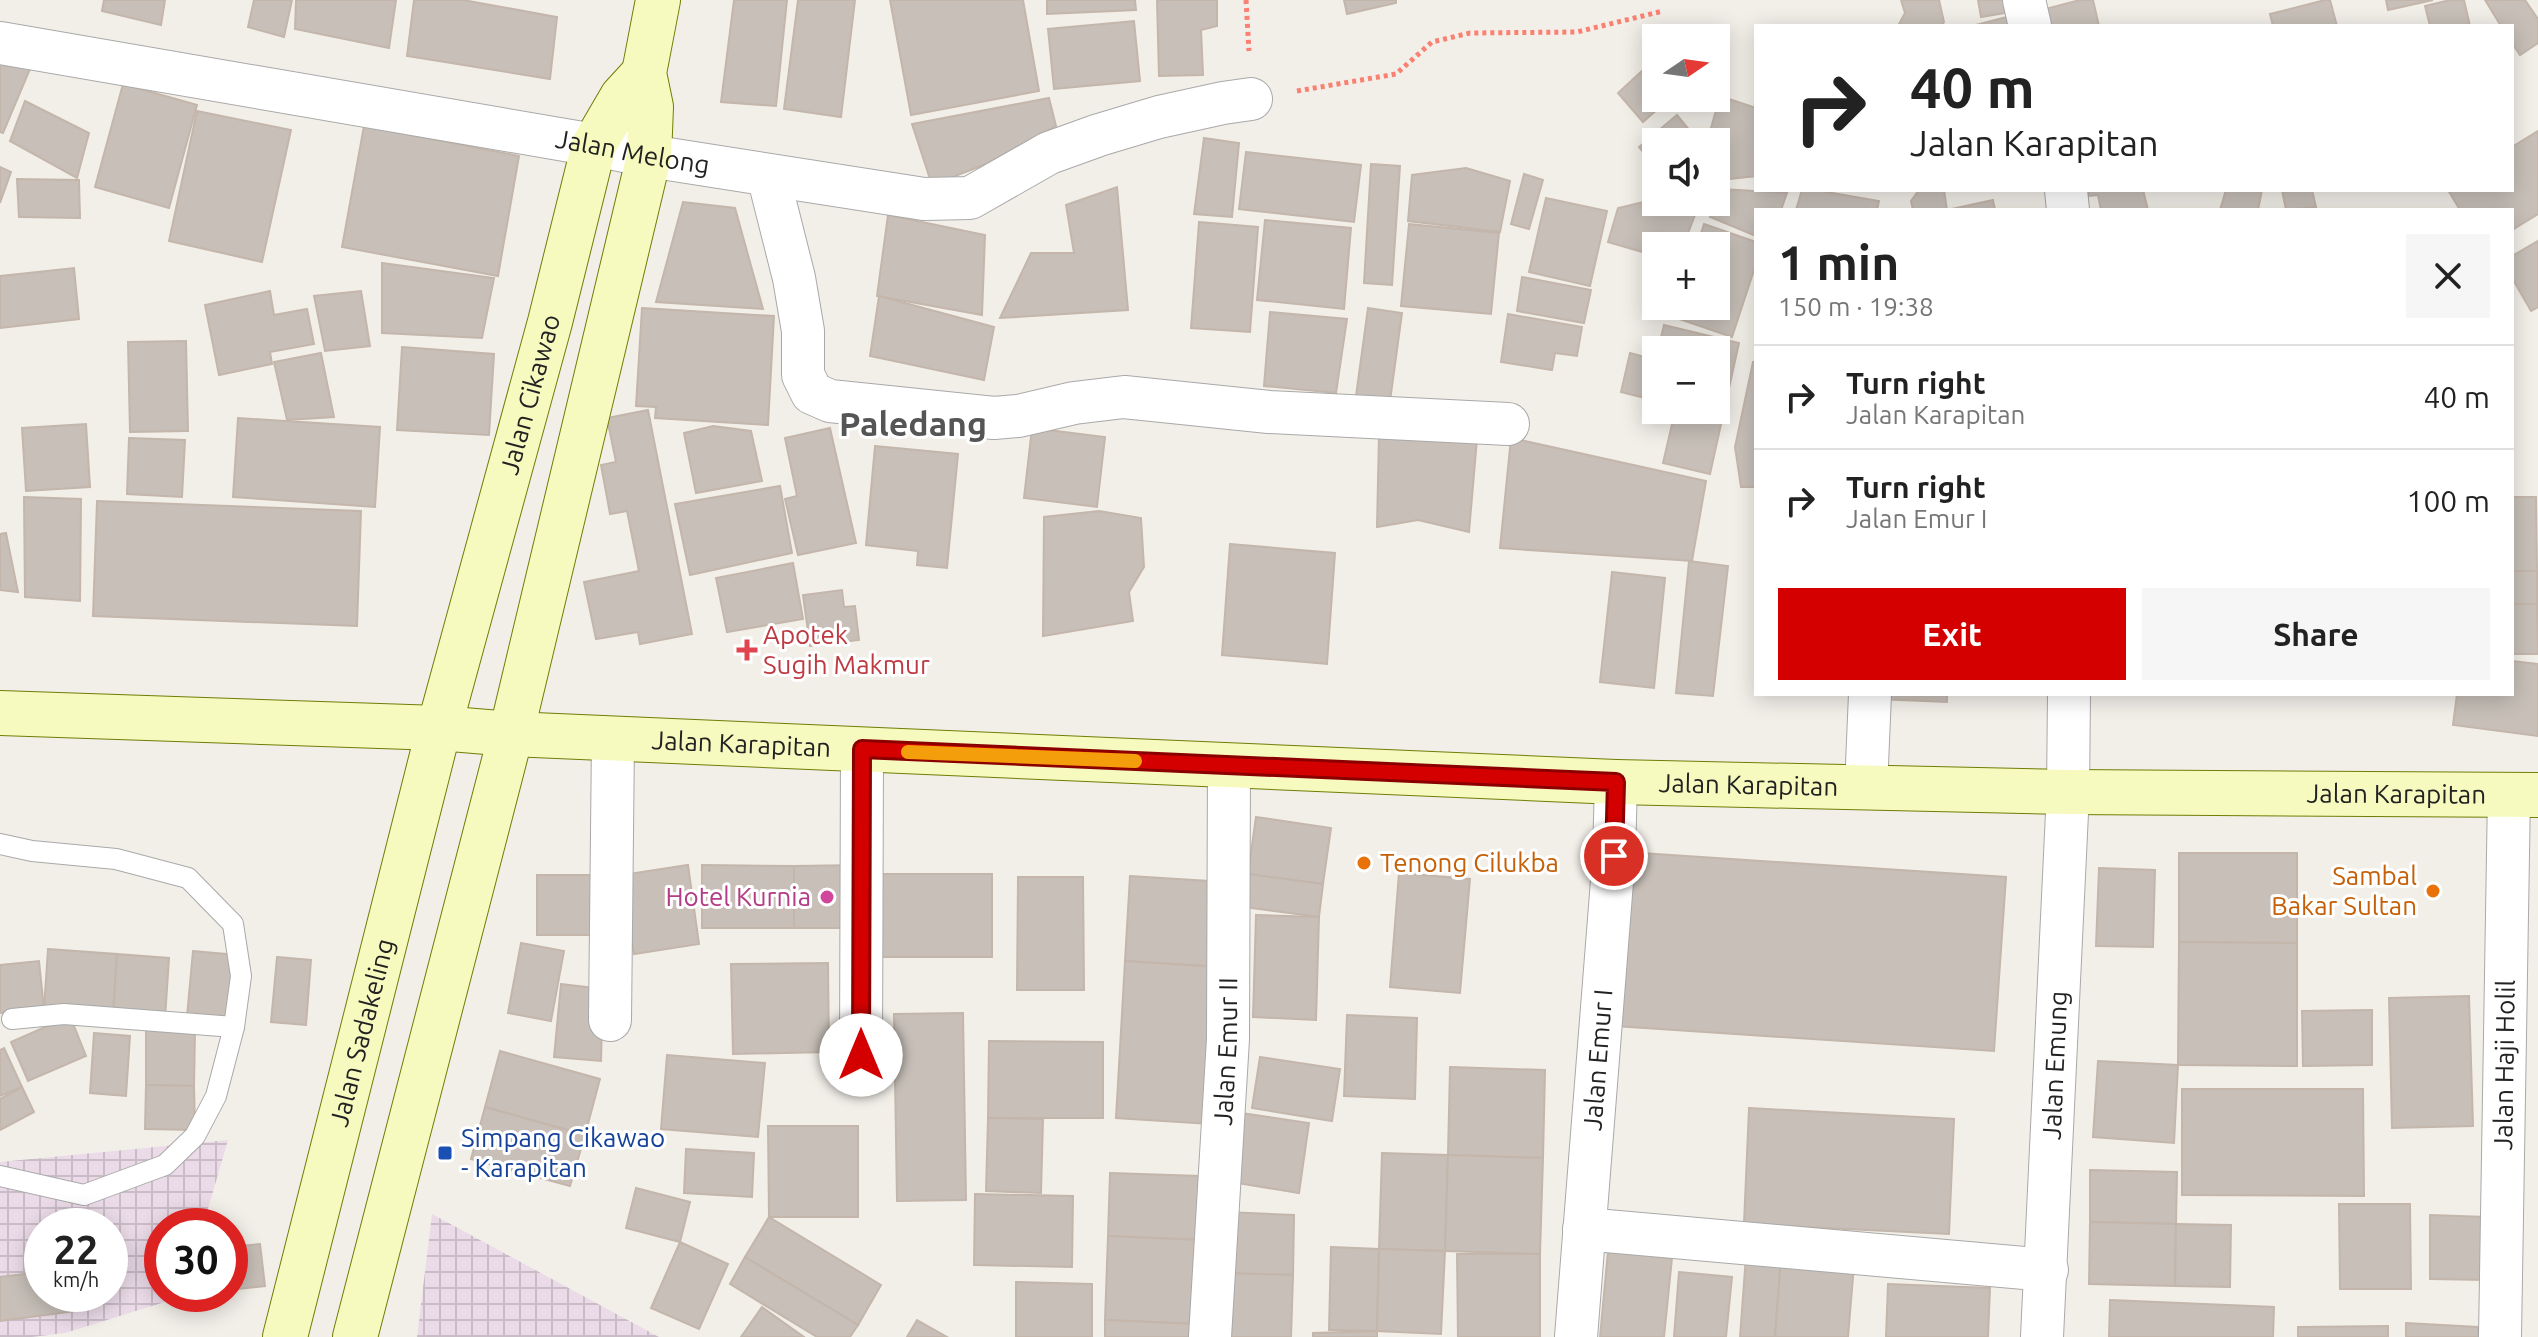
<!DOCTYPE html>
<meta charset="utf-8">
<style>
:root{--surface:#fff;--page:#f6f6f6;--text:#222;--muted:#767676;--line:#e0e0e0;--accent:#d40000}
body{margin:0;font-family:Ubuntu,sans-serif;background:var(--page);color:var(--text);height:100vh;display:flex;flex-direction:column;font-size:30px;white-space:nowrap}
*{box-sizing:border-box;margin:0}
p{font-size:26px;color:var(--muted)}
.icon{flex:none;width:44px;height:44px;fill:none;stroke:currentColor;stroke-width:2;stroke-linecap:round;stroke-linejoin:round}
.map{position:relative;flex:1;overflow:hidden}
.side{position:absolute;left:1754px;top:208px;width:760px;height:488px;display:flex;flex-direction:column;background:var(--surface);border-radius:0px;box-shadow:0 4px 20px #0003}
.side>*{flex:none}
.top-card{position:absolute;left:1754px;top:24px;width:760px;height:168px;border-radius:0px;box-shadow:0 4px 20px #0003;background:#fff;color:var(--text);overflow:hidden}
.needle{width:52px;rotate:77deg}
.controls{position:absolute;left:1642px;top:24px;display:grid;gap:16px}
.controls a{display:grid;place-items:center;width:88px;height:88px;border-radius:0px;background:var(--surface);box-shadow:0 4px 20px #0003;font-size:40px}
.speed{position:absolute;left:24px;top:1208px;display:flex;gap:16px;font-size:40px;font-weight:700;text-align:center}
.speed>*{display:grid;place-content:center;width:104px;height:104px;border-radius:50%;background:var(--surface);box-shadow:0 4px 20px #0003;line-height:1}
.speed small{font-size:20px;font-weight:400}
.speed .limit{border:12px solid #d22;background:#fff;color:#111}
.pin{position:absolute;display:grid;place-items:center;width:68px;height:68px;color:#fff;margin:-34px;border:4px solid #fff;border-radius:50%;box-shadow:0 2px 8px #0007}
.me{position:absolute;width:88px;margin:-44px;rotate:0deg;stroke-linejoin:round;filter:drop-shadow(0 0 6px #0008)}
.turn{display:flex;align-items:center;gap:28px;height:168px;padding:0 24px;font-size:36px}
.turn .icon{width:104px;height:104px;stroke-width:2.5}
.turn b{display:block;font-size:56px;line-height:68px}
.round{display:grid;place-items:center;flex:none;width:84px;height:84px;border-radius:0px;background:var(--page)}
.headline{display:flex;align-items:center;justify-content:space-between;height:136px;padding:0 24px}
h1{font-size:48px;font-weight:700;line-height:60px}
.action{display:flex;gap:16px;margin-top:auto;padding:16px 24px}
.action a{flex:1;height:92px;border-radius:0px;background:var(--accent);color:#fff;font-size:32px;font-weight:700;line-height:92px;text-align:center}
.action a+a{background:var(--page);color:var(--text)}
ul{padding:0;list-style:none}
li{display:flex;align-items:center;gap:24px;height:104px;padding:0 24px;border-top:2px solid var(--line)}
li div{flex:1}
li b{display:block;font-size:30px}
li em{font-style:normal}
.map>svg:first-child{display:block}
</style>
<div class="map">
<svg width="2538" height="1337" viewBox="0 0 2538 1337">
<defs>
<pattern id="industrial-grid" width="8" height="8" patternUnits="userSpaceOnUse" patternTransform="scale(2)"><rect width="8" height="8" fill="#ebdbe8"/><path d="M0 4h8M4 0v8" fill="none" stroke="#c9bcc7"/></pattern>
</defs>
<rect width="100%" height="100%" fill="#f2efe9"/>
<g fill="url(#industrial-grid)" fill-rule="evenodd">
<path d="M 228,1140 L 203,1226 L 162,1226 L 162,1294 L 182,1294 L 181,1297 L 65,1333 L 32,1337 L 0,1337 L 0,1162 ZM 42,1226 L 110,1226 L 110,1294 L 42,1294 Z"/>
<polygon points="432,1214 659,1337 417,1337"/>
</g>
<g fill="#c7bfb8" stroke="#c4b6ab" stroke-width="2">
<polygon points="104,0 165,0 161,25 102,11"/>
<polygon points="254,0 292,0 284,37 248,27"/>
<polygon points="296,0 396,0 389,48 295,29"/>
<polygon points="414,0 463,0 557,17 550,79 407,56"/>
<polygon points="734,0 787,0 776,106 721,102"/>
<polygon points="798,0 855,0 841,117 784,109"/>
<polygon points="890,0 1023,0 1039,91 911,115"/>
<polygon points="1047,0 1135,0 1136,10 1047,14"/>
<polygon points="1157,0 1217,0 1217,26 1201,30 1203,75 1159,76"/>
<polygon points="1344,0 1396,0 1396,3 1347,14"/>
<polygon points="1901,0 1939,0 1944,22 1941,26 1898,26 1905,13"/>
<polygon points="1978,0 2015,0 2017,11 1981,17"/>
<polygon points="2080,0 2093,0 2099,26 2037,26 2034,12"/>
<polygon points="2325,0 2330,0 2337,26 2273,26 2270,14"/>
<polygon points="2386,0 2433,0 2388,10"/>
<polygon points="2450,0 2464,0 2470,26 2430,26 2425,6"/>
<polygon points="2485,0 2525,0 2538,19 2538,43 2520,55 2512,43 2512,26 2501,26"/>
<polygon points="2022,13 2025,26 1972,26"/>
<polygon points="1134,21 1140,81 1054,89 1048,29"/>
<polygon points="0,56 30,69 3,133 0,132"/>
<polygon points="1643,70 1656,85 1656,98 1669,99 1643,122 1618,93"/>
<polygon points="123,84 197,105 169,208 95,187"/>
<polygon points="1720,96 1756,108 1756,176 1721,180 1716,142 1713,142 1711,128"/>
<polygon points="1049,98 1056,126 986,164 932,185 912,124"/>
<polygon points="25,101 89,133 77,178 10,141"/>
<polygon points="197,111 291,130 262,262 169,241"/>
<polygon points="1677,115 1699,142 1656,142 1656,167 1639,147"/>
<polygon points="364,126 519,156 498,276 342,247"/>
<polygon points="2538,131 2538,214 2512,230 2512,210 2460,210 2448,190 2512,190 2512,147"/>
<polygon points="1204,138 1239,143 1232,217 1194,214"/>
<polygon points="1246,152 1361,165 1354,222 1239,209"/>
<polygon points="1371,164 1400,166 1392,285 1364,283"/>
<polygon points="0,167 11,172 0,203"/>
<polygon points="1466,168 1510,181 1500,232 1408,221 1412,175"/>
<polygon points="1524,174 1543,180 1529,229 1511,224"/>
<polygon points="17,179 79,180 80,218 19,217"/>
<polygon points="1117,187 1128,310 1000,318 1031,253 1074,253 1066,205"/>
<polygon points="1721,189 1787,193 1781,210 1756,210 1756,236 1710,217"/>
<polygon points="1802,190 1815,190 1879,201 1877,210 1796,210"/>
<polygon points="1919,190 1944,190 1947,210 1913,210 1911,201"/>
<polygon points="2088,190 2143,190 2148,210 2101,210 2098,195 2089,196"/>
<polygon points="2226,190 2262,190 2258,210 2220,210"/>
<polygon points="2282,190 2312,190 2316,207 2286,210"/>
<polygon points="1546,198 1607,211 1590,286 1529,272"/>
<polygon points="1656,199 1656,202 1700,202 1683,246 1656,246 1656,256 1608,242 1618,208"/>
<polygon points="1993,200 1995,210 1947,210"/>
<polygon points="683,202 735,208 763,309 656,302"/>
<polygon points="888,215 985,235 982,315 877,296"/>
<polygon points="1265,220 1351,228 1344,309 1257,300"/>
<polygon points="1199,222 1258,227 1250,332 1191,328"/>
<polygon points="1409,224 1499,233 1491,314 1401,306"/>
<polygon points="1704,224 1756,242 1756,264 1732,337 1673,317 1677,306 1716,306 1716,246 1697,246"/>
<polygon points="2538,241 2538,307 2531,311 2512,278 2512,256"/>
<polygon points="382,263 494,278 482,338 382,333"/>
<polygon points="74,268 79,319 0,328 0,276"/>
<polygon points="1522,277 1591,290 1584,323 1517,311"/>
<polygon points="270,291 274,315 307,309 314,344 270,352 272,364 219,375 205,305"/>
<polygon points="361,291 370,346 325,351 314,296"/>
<polygon points="879,296 994,327 984,380 870,356"/>
<polygon points="642,308 774,316 768,425 655,418 656,407 636,406"/>
<polygon points="1368,308 1402,313 1390,401 1356,396"/>
<polygon points="1270,312 1347,319 1336,393 1264,386"/>
<polygon points="1508,314 1582,327 1577,356 1555,353 1552,370 1501,362"/>
<polygon points="1664,325 1739,343 1710,474 1663,463 1673,420 1645,414 1649,399 1621,392 1630,353 1656,360 1656,410 1716,410 1716,350 1658,350"/>
<polygon points="186,341 188,431 130,432 128,342"/>
<polygon points="402,347 494,354 489,435 397,430"/>
<polygon points="321,353 334,417 287,420 274,362"/>
<polygon points="1753,362 1756,362 1756,487 1741,487 1735,447"/>
<polygon points="648,410 692,634 640,644 638,632 596,639 584,582 639,571 627,511 610,514 601,465 616,462 607,418"/>
<polygon points="238,418 380,427 375,507 233,497"/>
<polygon points="86,424 90,487 26,491 22,428"/>
<polygon points="713,426 751,431 762,481 696,493 684,433"/>
<polygon points="830,428 856,543 798,555 785,499 797,496 785,438"/>
<polygon points="1032,428 1105,437 1097,507 1024,498"/>
<polygon points="1379,434 1477,439 1469,532 1418,520 1377,527"/>
<polygon points="129,438 185,440 182,497 127,494"/>
<polygon points="1511,438 1706,481 1692,561 1500,548"/>
<polygon points="875,446 958,454 947,568 917,565 918,551 866,545"/>
<polygon points="780,486 792,553 690,575 675,504"/>
<polygon points="24,497 81,499 80,601 25,597"/>
<polygon points="2512,497 2536,497 2537,571 2512,571"/>
<polygon points="97,501 361,511 357,626 93,616"/>
<polygon points="1099,511 1141,518 1144,567 1129,592 1133,621 1043,636 1044,517"/>
<polygon points="6,533 18,592 0,590 0,534"/>
<polygon points="1230,544 1335,553 1327,664 1222,655"/>
<polygon points="1689,561 1728,566 1713,696 1676,693"/>
<polygon points="793,563 803,619 727,632 716,578"/>
<rect x="2512" y="571" width="25" height="33"/>
<polygon points="1612,572 1665,578 1654,688 1600,682"/>
<polygon points="842,590 844,607 855,606 859,640 810,646 803,595"/>
<polygon points="2512,604 2537,604 2538,654 2512,654"/>
<polygon points="2512,661 2538,664 2538,736 2453,725 2457,694 2512,694"/>
<polygon points="1877,694 1947,694 1947,702 1876,699"/>
<polygon points="1256,817 1331,828 1323,884 1248,874"/>
<polygon points="1626,852 2006,877 1994,1051 1615,1026"/>
<polygon points="2179,853 2297,853 2297,943 2179,942"/>
<polygon points="688,865 699,944 634,954 622,875"/>
<polygon points="702,865 794,866 794,928 702,928"/>
<polygon points="861,865 861,928 794,928 794,866"/>
<polygon points="2099,868 2155,870 2153,947 2096,946"/>
<polygon points="1399,873 1470,879 1460,993 1390,987"/>
<rect x="877" y="874" width="115" height="83"/>
<polygon points="1248,874 1323,884 1319,917 1243,907"/>
<rect x="537" y="875" width="64" height="60"/>
<polygon points="1130,876 1225,882 1219,967 1125,961"/>
<polygon points="1018,877 1083,877 1084,990 1017,990"/>
<polygon points="1256,915 1319,917 1316,1020 1253,1017"/>
<polygon points="2179,942 2297,943 2297,1066 2178,1065"/>
<polygon points="521,943 564,951 551,1021 508,1013"/>
<polygon points="48,949 117,954 113,1015 44,1009"/>
<polygon points="193,951 237,955 231,1020 187,1016"/>
<polygon points="117,954 169,958 165,1019 113,1015"/>
<polygon points="277,957 311,960 306,1025 271,1022"/>
<polygon points="39,961 44,1009 0,1013 0,965"/>
<polygon points="1125,961 1219,967 1210,1124 1116,1118"/>
<polygon points="828,963 829,1052 733,1054 731,964"/>
<polygon points="561,984 603,989 601,1061 554,1057"/>
<polygon points="2469,996 2473,1126 2392,1128 2389,998"/>
<polygon points="2372,1010 2372,1065 2303,1066 2302,1011"/>
<polygon points="963,1013 966,1200 897,1201 894,1014"/>
<polygon points="1347,1015 1417,1018 1415,1099 1344,1096"/>
<polygon points="70,1016 86,1056 28,1081 11,1042"/>
<polygon points="146,1029 195,1030 194,1086 146,1085"/>
<polygon points="94,1033 130,1036 126,1096 90,1093"/>
<polygon points="989,1041 1103,1042 1103,1118 988,1118"/>
<polygon points="4,1048 22,1087 0,1096 0,1050"/>
<polygon points="500,1051 600,1079 585,1135 485,1107"/>
<polygon points="667,1055 765,1063 758,1137 661,1129"/>
<polygon points="1260,1057 1340,1069 1332,1121 1252,1108"/>
<polygon points="2098,1061 2178,1065 2174,1143 2093,1137"/>
<polygon points="1450,1067 1545,1070 1543,1158 1448,1155"/>
<polygon points="146,1085 194,1086 195,1130 145,1129"/>
<polygon points="22,1087 34,1112 0,1130 0,1099"/>
<polygon points="2182,1089 2363,1089 2364,1196 2182,1195"/>
<polygon points="485,1107 585,1135 570,1186 471,1159"/>
<polygon points="1749,1108 1954,1119 1949,1234 1744,1224"/>
<polygon points="1235,1112 1309,1123 1299,1193 1225,1181"/>
<polygon points="988,1118 1043,1119 1041,1193 986,1191"/>
<polygon points="768,1126 858,1126 858,1217 769,1217"/>
<polygon points="686,1149 754,1153 752,1197 684,1193"/>
<polygon points="1382,1153 1448,1155 1445,1251 1379,1249"/>
<polygon points="1448,1155 1543,1158 1540,1254 1445,1251"/>
<polygon points="2090,1170 2177,1172 2176,1224 2090,1222"/>
<polygon points="1110,1173 1200,1176 1199,1240 1108,1236"/>
<polygon points="636,1188 690,1202 680,1242 626,1228"/>
<polygon points="975,1194 1073,1196 1072,1267 974,1265"/>
<polygon points="2339,1204 2410,1204 2411,1289 2340,1289"/>
<polygon points="1226,1212 1294,1215 1293,1275 1224,1273"/>
<polygon points="2430,1215 2487,1217 2486,1280 2430,1279"/>
<polygon points="769,1217 881,1285 858,1325 745,1257"/>
<polygon points="2090,1222 2176,1224 2175,1286 2089,1284"/>
<polygon points="2176,1224 2231,1225 2230,1287 2175,1286"/>
<polygon points="1108,1236 1199,1240 1196,1324 1105,1320"/>
<polygon points="680,1242 728,1264 699,1329 651,1308"/>
<polygon points="260,1244 265,1286 230,1290 230,1247"/>
<polygon points="1331,1247 1379,1249 1377,1331 1329,1330"/>
<polygon points="1379,1249 1445,1251 1441,1334 1377,1331"/>
<polygon points="1608,1251 1672,1258 1664,1337 1600,1337"/>
<polygon points="1457,1254 1540,1254 1540,1337 1458,1337"/>
<polygon points="1746,1256 1781,1258 1775,1337 1740,1337"/>
<polygon points="745,1257 858,1325 850,1337 817,1337 730,1284"/>
<polygon points="1781,1258 1854,1265 1848,1337 1775,1337"/>
<polygon points="42,1272 42,1294 82,1294 84,1310 0,1321 0,1277"/>
<polygon points="1679,1272 1732,1277 1726,1337 1674,1337"/>
<polygon points="1224,1273 1293,1275 1291,1337 1222,1337"/>
<polygon points="1016,1282 1092,1284 1092,1337 1016,1337"/>
<polygon points="1888,1284 1990,1288 1988,1337 1886,1337"/>
<polygon points="2110,1300 2274,1307 2273,1337 2109,1337"/>
<polygon points="762,1307 804,1337 741,1337"/>
<polygon points="917,1320 947,1337 907,1337"/>
<polygon points="1105,1320 1196,1324 1195,1337 1105,1337"/>
<polygon points="2406,1323 2478,1327 2478,1337 2406,1337"/>
<polygon points="2388,1326 2388,1337 2298,1337 2298,1327"/>
<polygon points="1377,1331 1377,1337 1313,1337 1313,1333"/>
</g>
<g fill="none" stroke-linecap="round" stroke-linejoin="round">
<defs>
<g id="lane">
<polyline points="0,844 32,851 116,859 188,878 233,924 241,976 234,1027 216,1096 195,1136 165,1165 84,1195 0,1176"/>
<polyline points="12,1019 64,1014 234,1027"/>
</g>
<g id="street">
<polyline points="2024,0 2030,26"/>
<path id="s1" d="M 0,43 L 594,145 L 649,156 L 924,199 L 970,198 L 1049,153 L 1099,135 L 1159,117 L 1223,103 L 1251,99"/>
<polyline points="768,175 794,278 803,331 803,375 812,393 830,401 994,418 1018,416 1074,403 1124,397 1269,412 1508,424"/>
<polyline points="2066,190 2068,210"/>
<polyline points="1866,788 1870,694"/>
<polyline points="610,1020 613,739"/>
<polyline points="861,1055 862,749"/>
<polyline points="1584,1229 2047,1270"/>
<path id="s2" d="M 1210,1337 L 1228,1039 L 1229,765"/>
<path id="s3" d="M 1576,1337 L 1614,856 L 1616,782"/>
<path id="s4" d="M 2042,1337 L 2068,792 L 2069,694"/>
<path id="s5" d="M 2500,1337 L 2509,794"/>
</g>
<g id="secondary">
<path id="s6" d="M 0,713 L 439,728 L 511,734 L 1616,782 L 2068,792 L 2538,795"/>
<path id="s7" d="M 285,1337 L 439,728 L 550,322 L 594,145 L 622,97 L 644,73"/>
<polyline points="355,1337 511,734 649,156 651,107 644,73 658,0"/>
</g>
</defs>
<use href="#lane" stroke="#a9a9a9" stroke-width="22"/>
<use href="#street" stroke="#a9a9a9" stroke-width="44"/>
<use href="#secondary" stroke="#707d05" stroke-width="46"/>
<g stroke="#fa8072" stroke-width="5" stroke-dasharray="4 4" stroke-linecap="butt">
<polyline points="1246,0 1249,51"/>
<polyline points="1297,91 1396,74 1432,42 1470,33 1577,32 1663,11"/>
</g>
<use href="#lane" stroke="#fff" stroke-width="20"/>
<use href="#street" stroke="#fff" stroke-width="42"/>
<use href="#secondary" stroke="#f7fabf" stroke-width="44"/>
</g>
<g fill="none" stroke-linecap="round" stroke-linejoin="round">
<defs>
<polyline id="route" points="861,1055 862,749 1616,782 1614,856"/>
</defs>
<use href="#route" stroke="#8a0000" stroke-width="20"/>
<use href="#route" stroke="#d40000" stroke-width="14"/>
<polyline stroke="#f59e0b" stroke-width="14" points="908,752 1135,761"/>
</g>
<path fill="#e0444e" stroke="#fff" stroke-width="3" d="M743 638h8v8h8v8h-8v8h-8v-8h-8v-8h8z"/>
<g fill="#e8710a" stroke="#fff" stroke-width="3">
<circle cx="1364" cy="863" r="8"/>
<circle cx="2433" cy="891" r="8"/>
</g>
<circle fill="#d1479c" stroke="#fff" stroke-width="3" cx="827" cy="897" r="8"/>
<rect fill="#1a4fb4" stroke="#fff" stroke-width="3" x="437" y="1145" width="16" height="16" rx="4"/>
<g text-anchor="middle" stroke-width="6" stroke-linejoin="round" paint-order="stroke">
<g font-size="26" fill="#222" stroke="#fff">
<text dy="9" stroke="none"><textPath href="#s1" startOffset="642">Jalan Melong</textPath></text>
<text dy="9" stroke="none"><textPath href="#s7" startOffset="974">Jalan Cikawao</textPath></text>
<text dy="9" stroke="none"><textPath href="#s6" startOffset="742">Jalan Karapitan</textPath></text>
<text dy="9" stroke="none"><textPath href="#s6" startOffset="1750">Jalan Karapitan</textPath></text>
<text dy="9" stroke="none"><textPath href="#s6" startOffset="2398">Jalan Karapitan</textPath></text>
<text dy="9" stroke="none"><textPath href="#s7" startOffset="314">Jalan Sadakeling</textPath></text>
<text dy="9" stroke="none"><textPath href="#s2" startOffset="286">Jalan Emur II</textPath></text>
<text dy="9" stroke="none"><textPath href="#s3" startOffset="278">Jalan Emur I</textPath></text>
<text dy="9" stroke="none"><textPath href="#s4" startOffset="272">Jalan Emung</textPath></text>
<text dy="9" stroke="none"><textPath href="#s5" startOffset="272">Jalan Haji Holil</textPath></text>
</g>
<g font-size="26" fill="#be3a42" stroke="#fff" text-anchor="start">
<text x="763" y="644">Apotek<tspan x="763" dy="30">Sugih Makmur</tspan></text>
</g>
<g font-size="26" fill="#c56008" stroke="#fff" text-anchor="start">
<text x="1380" y="872">Tenong Cilukba</text>
<text x="2417" y="885" text-anchor="end">Sambal<tspan x="2417" dy="30">Bakar Sultan</tspan></text>
</g>
<g font-size="26" fill="#b23c85" stroke="#fff" text-anchor="end">
<text x="811" y="906">Hotel Kurnia</text>
</g>
<g font-size="26" fill="#164399" stroke="#fff" text-anchor="start">
<text x="461" y="1147">Simpang Cikawao<tspan x="461" dy="30">- Karapitan</tspan></text>
</g>
<g font-size="34" font-weight="bold" fill="#555" stroke="#fff">
<text x="913" y="436">Paledang</text>
</g>
</g>
</svg>
<div class="controls">
<a><svg class="needle" viewBox="-14 -14 28 28"><path d="M0-13l5 13h-10z" fill="#e53935"/><path d="M0 13l5-13h-10z" fill="#767676"/></svg></a>
<a><svg class="icon" aria-label="sound" viewBox="0 0 24 24"><path d="M4 9h4l5-4v14l-5-4H4zM17 9q2 3 0 6"/></svg></a>
<a>+</a>
<a>−</a>
</div>
<div class="speed"><div>22<small>km/h</small></div><div class="limit">30</div></div>
<div class="pin" style="left:1614px;top:856px;background:#d93025"><svg class="icon" aria-label="arrive" viewBox="0 0 24 24"><path d="M6 21V4h12l-3 4 3 4H6"/></svg></div>
<svg class="me" style="left:861px;top:1055px" viewBox="-20 -20 40 40"><circle r="19" fill="#fff"/><path d="M0-13L10 11 0 6-10 11z" fill="#d40000"/></svg>
<div class="top-card">
<div class="turn"><svg class="icon" aria-label="right" viewBox="0 0 24 24"><path d="M7 20v-9h11M14 6l5 5-5 5"/></svg><div><b>40 m</b>Jalan Karapitan</div></div>
</div>
<section class="side">
<div class="headline"><div><h1>1 min</h1><p>150 m · 19:38</p></div><a class="round"><svg class="icon" aria-label="close" viewBox="0 0 24 24"><path d="M6 6l12 12M18 6L6 18"/></svg></a></div>
<ul>
<li><svg class="icon" aria-label="right" viewBox="0 0 24 24"><path d="M7 20v-9h11M14 6l5 5-5 5"/></svg><div><b>Turn right</b><p>Jalan Karapitan</p></div><em>40 m</em></li>
<li><svg class="icon" aria-label="right" viewBox="0 0 24 24"><path d="M7 20v-9h11M14 6l5 5-5 5"/></svg><div><b>Turn right</b><p>Jalan Emur I</p></div><em>100 m</em></li>
</ul>
<div class="action"><a>Exit</a><a>Share</a></div>
</section>
</div>
